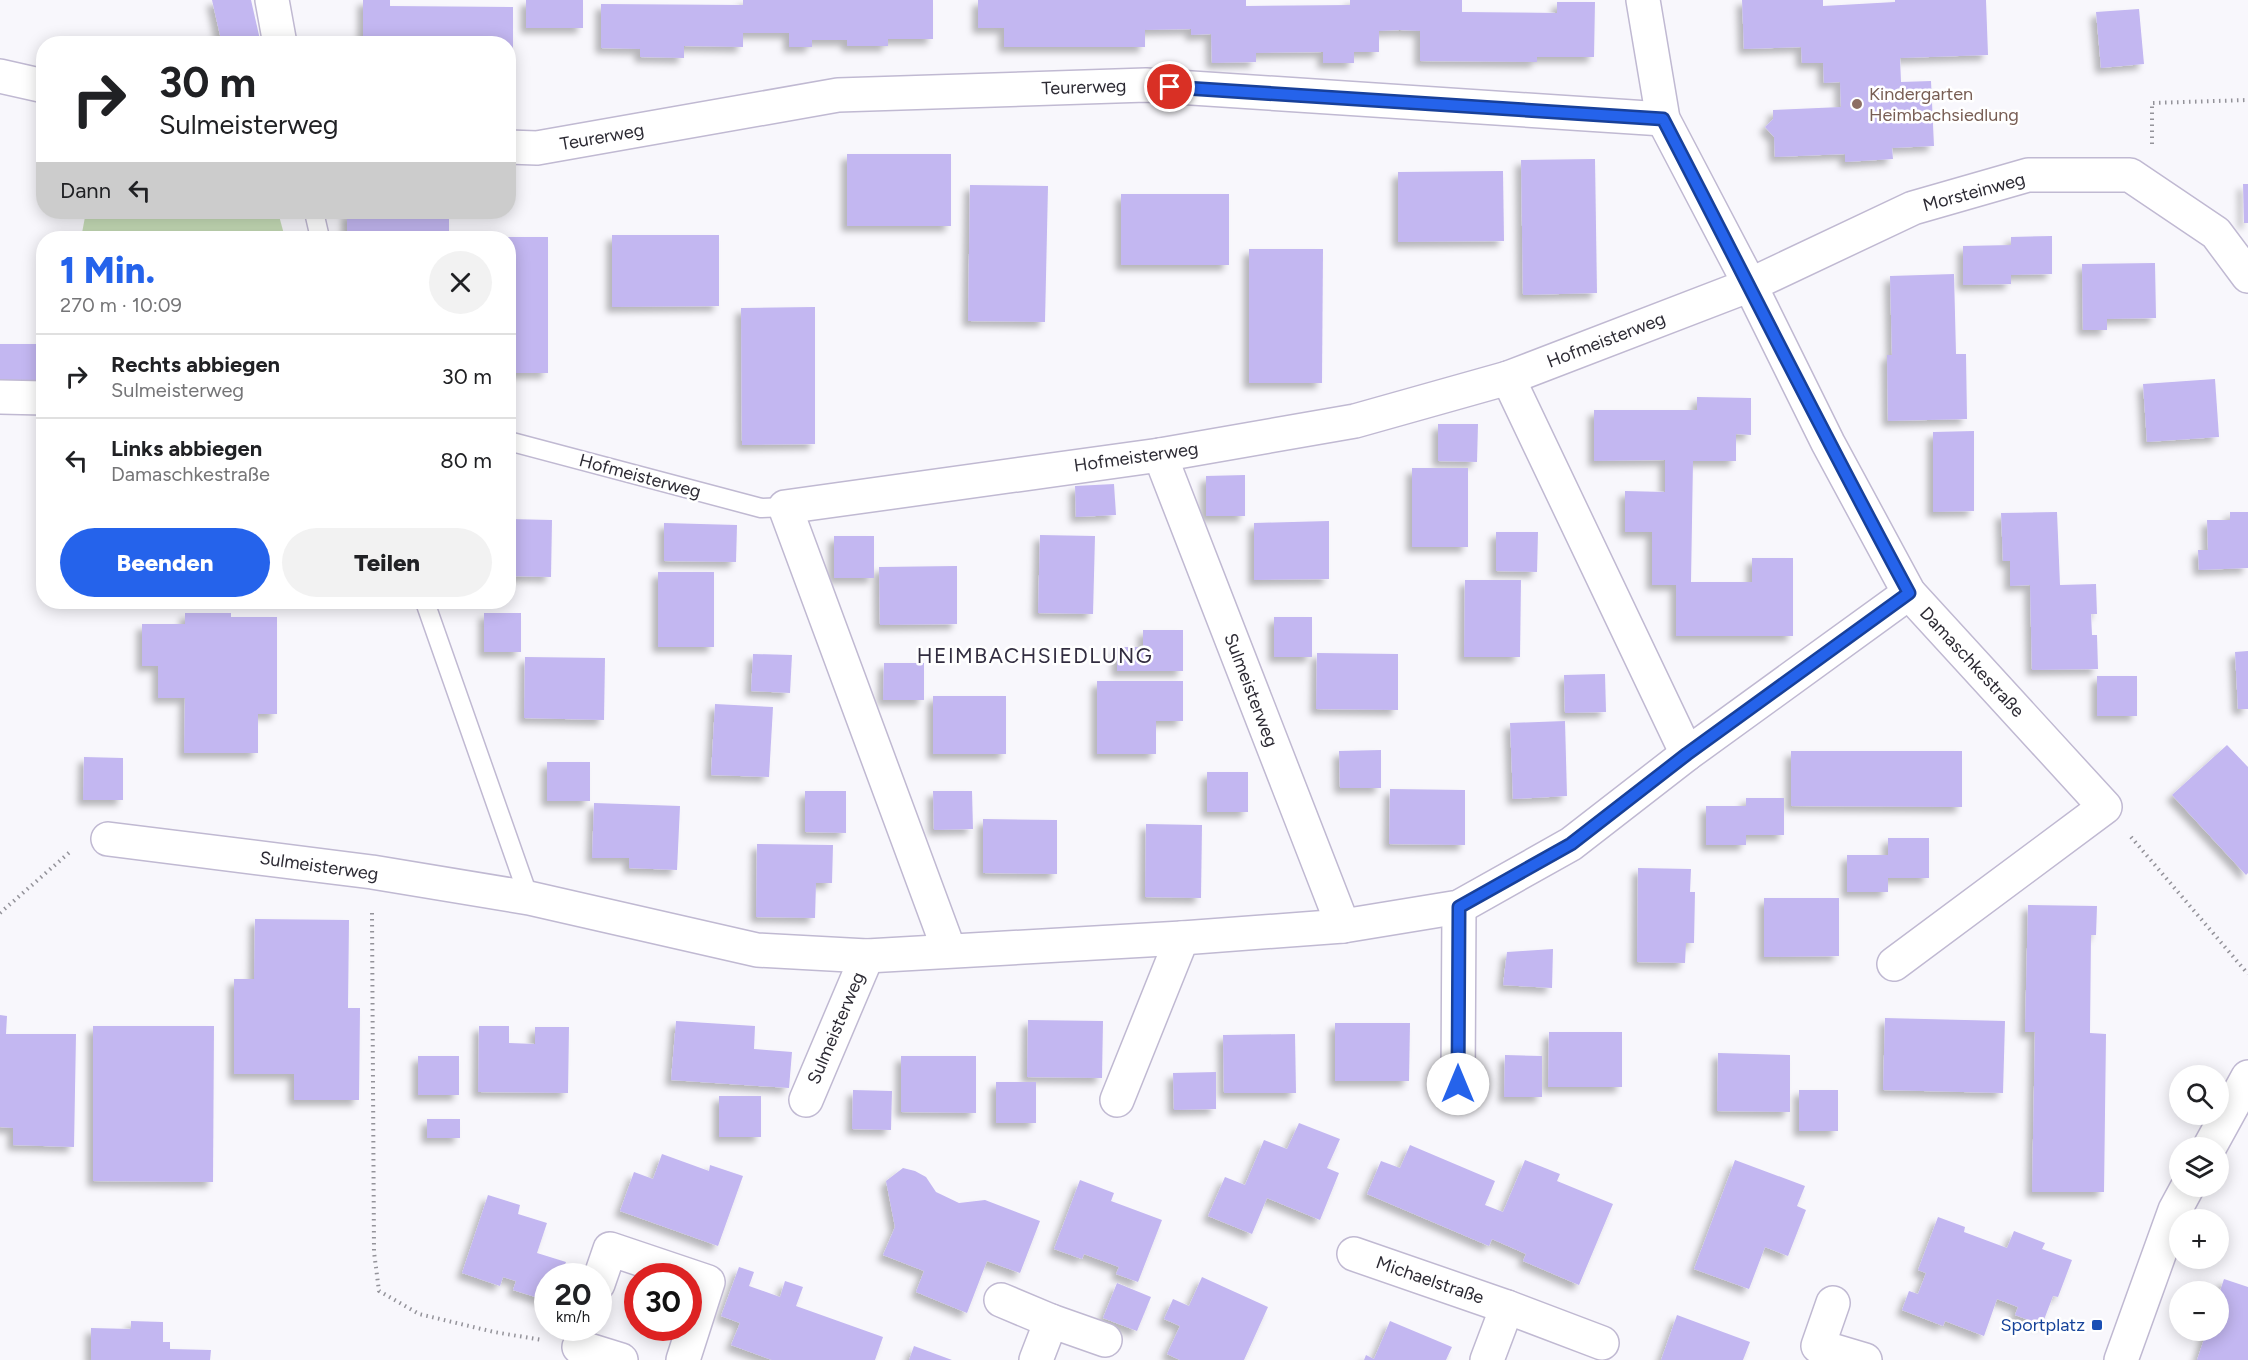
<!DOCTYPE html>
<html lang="de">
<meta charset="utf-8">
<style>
:root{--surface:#fff;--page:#f2f2f2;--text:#202124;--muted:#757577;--line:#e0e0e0;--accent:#2563eb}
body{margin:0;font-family:Figtree,sans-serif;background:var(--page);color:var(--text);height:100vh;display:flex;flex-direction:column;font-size:22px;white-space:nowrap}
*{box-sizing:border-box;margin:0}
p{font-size:20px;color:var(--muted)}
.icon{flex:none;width:33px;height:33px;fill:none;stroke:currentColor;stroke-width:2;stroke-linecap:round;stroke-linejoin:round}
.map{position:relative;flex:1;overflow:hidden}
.panel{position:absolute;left:36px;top:231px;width:480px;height:378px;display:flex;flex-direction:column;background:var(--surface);border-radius:24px;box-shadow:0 3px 15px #0003}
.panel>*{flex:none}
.banner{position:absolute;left:36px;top:36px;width:480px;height:183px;border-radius:24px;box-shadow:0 3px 15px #0003;background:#fff;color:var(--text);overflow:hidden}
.controls{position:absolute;left:2169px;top:1065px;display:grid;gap:12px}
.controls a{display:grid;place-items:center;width:60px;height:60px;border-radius:50%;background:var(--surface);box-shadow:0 3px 15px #0003;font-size:30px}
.speed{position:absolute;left:534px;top:1263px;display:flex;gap:12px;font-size:30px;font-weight:700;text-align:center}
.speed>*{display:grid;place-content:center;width:78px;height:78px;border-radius:50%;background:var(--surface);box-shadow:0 3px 15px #0003;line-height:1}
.speed small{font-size:15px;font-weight:400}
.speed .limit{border:9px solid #d22;background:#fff;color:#111}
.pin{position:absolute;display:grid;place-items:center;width:51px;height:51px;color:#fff;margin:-26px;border:3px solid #fff;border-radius:50%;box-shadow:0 2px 6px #0007}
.me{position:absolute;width:66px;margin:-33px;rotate:0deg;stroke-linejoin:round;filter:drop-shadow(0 0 4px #0008)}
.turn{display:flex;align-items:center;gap:21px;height:126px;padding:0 24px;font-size:27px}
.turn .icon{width:78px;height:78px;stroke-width:2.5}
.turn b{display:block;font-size:42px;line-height:51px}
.then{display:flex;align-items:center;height:57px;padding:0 24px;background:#0003;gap:12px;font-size:22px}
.round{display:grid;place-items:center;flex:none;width:63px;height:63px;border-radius:32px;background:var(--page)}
.head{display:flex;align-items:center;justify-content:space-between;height:102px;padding:0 24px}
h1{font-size:36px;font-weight:800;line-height:45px;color:var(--accent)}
.primary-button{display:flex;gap:12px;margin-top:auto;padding:12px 24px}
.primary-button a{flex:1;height:69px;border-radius:36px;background:var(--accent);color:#fff;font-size:24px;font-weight:800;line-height:69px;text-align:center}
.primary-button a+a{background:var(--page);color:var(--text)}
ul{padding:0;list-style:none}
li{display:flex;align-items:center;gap:18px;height:84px;padding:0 24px;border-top:2px solid var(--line)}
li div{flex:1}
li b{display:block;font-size:22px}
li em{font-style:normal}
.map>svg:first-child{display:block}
</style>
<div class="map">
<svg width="2248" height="1360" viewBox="0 0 2248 1360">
<defs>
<filter id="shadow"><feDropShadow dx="-5.5" dy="5.5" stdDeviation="3" flood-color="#0004"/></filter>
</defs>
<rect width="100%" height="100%" fill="#f8f7fc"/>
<polygon fill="#c6dcb7" points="86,212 278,212 285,238 81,238"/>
<g fill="#c3b7f1" filter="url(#shadow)">
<polygon points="212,0 251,0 261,44 222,44"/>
<polygon points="363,0 390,0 390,6 513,7 513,50 508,50 508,44 363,44"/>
<rect x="526" y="0" width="57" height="28"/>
<polygon points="743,0 933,0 933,39 888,39 888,46 847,46 847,40 812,40 812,47 789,47 789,33 743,33 743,47 684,46 684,58 640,57 640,49 601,48 601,4 743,5"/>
<polygon points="978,0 1246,0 1246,6 1350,5 1350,0 1462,0 1462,12 1557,13 1557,2 1595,2 1594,57 1537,57 1537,62 1420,61 1420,31 1400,30 1379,31 1379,52 1354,52 1354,63 1323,63 1323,52 1256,53 1256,62 1212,63 1211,34 1191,35 1191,29 1145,30 1145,47 1004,47 1004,28 978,28"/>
<polygon points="1742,0 1823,0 1823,6 1895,2 1895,0 1986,0 1988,55 1900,58 1901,82 1931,81 1934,146 1892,148 1893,159 1845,162 1845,154 1775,157 1774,137 1765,127 1773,119 1773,110 1841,107 1840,82 1824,83 1823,63 1802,63 1801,47 1744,49"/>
<polygon points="2139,9 2144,64 2101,68 2096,12"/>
<rect x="847" y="154" width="104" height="72"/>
<polygon points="1595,159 1597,293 1523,295 1521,160"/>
<polygon points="1503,171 1504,241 1398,242 1398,172"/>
<polygon points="2243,184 2248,184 2248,223 2244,223"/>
<polygon points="970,185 1048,186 1045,322 968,321"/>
<rect x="1121" y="194" width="108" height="71"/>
<polygon points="347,212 449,215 449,238 347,238"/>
<polygon points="612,235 719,235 719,306 612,307"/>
<polygon points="2052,236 2052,274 2011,275 2011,284 1963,285 1963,246 2011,245 2011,237"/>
<rect x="508" y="237" width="40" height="136"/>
<polygon points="1249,249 1323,249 1322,383 1249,383"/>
<polygon points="2155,263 2156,318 2107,319 2107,330 2083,330 2082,264"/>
<polygon points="1954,274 1956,354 1966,354 1967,419 1888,421 1887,355 1892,355 1890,276"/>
<polygon points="815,307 815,444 742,445 741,308"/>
<rect x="0" y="344" width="44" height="40"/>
<polygon points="2215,379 2219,437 2147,442 2143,384"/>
<polygon points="1697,397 1751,398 1751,435 1736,434 1736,461 1693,461 1691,582 1752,582 1752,558 1793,558 1793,636 1676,636 1676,585 1652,585 1652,532 1625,532 1625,491 1665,492 1665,460 1594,461 1594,410 1697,410"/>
<polygon points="1438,424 1478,424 1477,462 1438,461"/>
<polygon points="1974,431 1974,511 1933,512 1933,432"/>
<rect x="1412" y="468" width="56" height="79"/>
<polygon points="1245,475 1245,516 1206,516 1206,476"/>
<polygon points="1114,484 1116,515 1076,517 1075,486"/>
<polygon points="2057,512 2060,585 2096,584 2097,614 2091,614 2092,635 2097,635 2098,669 2032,670 2030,585 2010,586 2010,561 2003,561 2001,513"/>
<polygon points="2230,512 2248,512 2248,568 2199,570 2198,550 2208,550 2207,520 2230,520"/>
<polygon points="508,519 552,520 551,577 508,576"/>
<polygon points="1329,521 1329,579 1254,580 1254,523"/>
<polygon points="664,523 737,525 736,562 664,561"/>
<polygon points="1496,532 1538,532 1537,572 1496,571"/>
<polygon points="1040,535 1095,536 1093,614 1038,613"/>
<rect x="834" y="536" width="40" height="42"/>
<polygon points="957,566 957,624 880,625 879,567"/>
<rect x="658" y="572" width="56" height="75"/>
<polygon points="1465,580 1521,580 1520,657 1464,657"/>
<polygon points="185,613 231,613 231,617 277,617 277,714 258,714 258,753 184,753 185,698 158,698 158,666 142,666 142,624 185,624"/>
<rect x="484" y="613" width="37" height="39"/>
<rect x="1274" y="617" width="38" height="40"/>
<polygon points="1143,630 1183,630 1183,671 1117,671 1117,647 1143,647"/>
<polygon points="2248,651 2248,709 2238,709 2235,652"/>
<polygon points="1317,653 1398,654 1398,710 1316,709"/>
<polygon points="753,654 792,655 790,693 751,691"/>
<polygon points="525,657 605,658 604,720 524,718"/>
<polygon points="884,663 924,663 924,700 883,700"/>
<polygon points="1605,674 1606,712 1565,713 1564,675"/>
<rect x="2097" y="676" width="40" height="40"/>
<polygon points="1097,681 1183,681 1183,721 1156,721 1156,754 1097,754"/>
<rect x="933" y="696" width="73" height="58"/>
<polygon points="715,704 773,707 769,777 711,775"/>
<polygon points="1565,721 1567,796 1513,799 1510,723"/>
<polygon points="2227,745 2248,767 2248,873 2246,875 2172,795"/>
<polygon points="1381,750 1381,788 1340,788 1339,751"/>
<polygon points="1791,751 1962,751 1962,807 1791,806"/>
<polygon points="84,757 123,758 123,800 83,800"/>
<rect x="547" y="762" width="43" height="39"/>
<rect x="1207" y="772" width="41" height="40"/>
<polygon points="1390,789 1465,790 1465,845 1389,844"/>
<polygon points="805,791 846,791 846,833 805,832"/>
<polygon points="933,791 972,791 973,829 934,830"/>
<polygon points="1746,798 1784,798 1784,835 1746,835 1746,845 1706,845 1706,806 1746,806"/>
<polygon points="594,803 680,806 677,870 629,868 629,858 592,858"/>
<polygon points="983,819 1057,820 1057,874 983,873"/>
<polygon points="1146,824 1202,825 1201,898 1145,897"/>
<polygon points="1888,838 1929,838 1929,878 1888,878 1888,892 1847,892 1847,855 1888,855"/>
<polygon points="757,844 833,845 832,883 816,883 815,918 756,917"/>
<polygon points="1638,868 1691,869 1690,892 1695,892 1694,943 1686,943 1685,963 1637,962"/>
<polygon points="1764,898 1839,898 1839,956 1764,957"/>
<polygon points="2028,905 2097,906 2096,935 2091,935 2090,1033 2106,1034 2104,1192 2032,1192 2035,1032 2025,1032"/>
<polygon points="255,919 349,920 348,1008 360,1008 359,1100 294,1100 294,1074 234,1074 234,979 254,979"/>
<polygon points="1553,949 1552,988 1503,985 1507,952"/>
<polygon points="0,1015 7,1016 6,1034 76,1034 74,1147 13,1145 13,1128 0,1127"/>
<polygon points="1885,1018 2005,1021 2003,1093 1883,1090"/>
<polygon points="1028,1020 1103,1021 1102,1078 1027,1077"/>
<polygon points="676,1021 755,1026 754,1049 792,1052 789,1088 671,1080"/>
<polygon points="1335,1023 1410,1023 1409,1081 1335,1081"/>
<polygon points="93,1026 214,1026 213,1182 93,1181"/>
<polygon points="479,1026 509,1026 509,1043 535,1044 535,1027 569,1027 568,1093 478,1092"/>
<polygon points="1549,1032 1622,1032 1622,1087 1548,1087"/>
<polygon points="1295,1034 1296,1093 1224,1093 1223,1035"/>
<polygon points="1718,1053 1790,1055 1790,1112 1717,1111"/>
<polygon points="1505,1055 1542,1056 1542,1097 1504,1097"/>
<rect x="418" y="1056" width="41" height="39"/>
<polygon points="901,1056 976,1056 976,1113 901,1112"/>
<polygon points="1216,1072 1216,1109 1174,1110 1173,1073"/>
<rect x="996" y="1082" width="40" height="41"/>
<polygon points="853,1090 892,1091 891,1130 852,1129"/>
<rect x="1799" y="1090" width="39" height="41"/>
<rect x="719" y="1096" width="42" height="41"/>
<rect x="427" y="1119" width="33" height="19"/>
<polygon points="1299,1123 1340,1139 1327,1168 1339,1173 1320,1220 1267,1198 1252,1234 1208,1216 1225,1177 1245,1185 1264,1140 1287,1149"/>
<polygon points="1410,1145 1495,1181 1485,1205 1503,1212 1525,1160 1560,1174 1557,1181 1613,1204 1579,1285 1523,1261 1526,1254 1492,1239 1489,1246 1367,1194 1381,1161 1400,1168"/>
<polygon points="662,1154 709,1171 710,1165 743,1176 718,1246 620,1211 634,1172 653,1179"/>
<polygon points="1735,1160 1805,1186 1797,1206 1806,1210 1788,1256 1765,1247 1749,1289 1694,1269"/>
<polygon points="903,1168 915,1171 926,1177 936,1192 959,1203 985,1200 1040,1221 1020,1273 987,1261 967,1313 916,1292 924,1271 883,1255 895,1227 886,1181"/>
<polygon points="1080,1180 1114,1193 1111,1201 1162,1220 1138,1282 1116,1274 1119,1267 1084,1254 1082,1259 1054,1249"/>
<polygon points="488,1195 520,1205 518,1214 547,1223 537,1253 566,1262 561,1276 548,1276 548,1301 513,1290 516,1281 503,1277 500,1286 462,1273"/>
<polygon points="1938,1217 1965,1227 1964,1232 2007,1248 2014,1231 2045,1243 2042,1249 2072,1260 2058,1297 2053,1296 2042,1325 2015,1315 2018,1307 1997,1299 1984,1336 1945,1321 1943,1326 1902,1310 1909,1291 1918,1294 1926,1273 1918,1270"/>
<polygon points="739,1267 754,1272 749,1286 780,1297 785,1281 803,1287 796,1306 883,1337 875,1360 772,1360 731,1345 740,1323 721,1316"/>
<polygon points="1202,1277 1268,1307 1244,1360 1180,1360 1167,1354 1180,1326 1164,1319 1173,1299 1189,1306"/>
<polygon points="2224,1279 2248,1287 2248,1360 2197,1360 2207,1330 2218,1330 2218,1297"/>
<polygon points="1117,1283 1151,1297 1137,1331 1103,1318"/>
<polygon points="1677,1315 1750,1342 1743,1360 1661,1360"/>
<polygon points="131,1321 163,1322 163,1342 170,1342 170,1349 211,1350 210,1360 91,1360 91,1328 131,1329"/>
<polygon points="1390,1321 1452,1347 1446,1360 1364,1360 1366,1355 1374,1359"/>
<polygon points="914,1346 952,1360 909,1360"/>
</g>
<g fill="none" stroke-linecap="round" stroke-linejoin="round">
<defs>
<g id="lane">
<polyline points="314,212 320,238"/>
<polyline points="508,441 761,508 785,507"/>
<polyline points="425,602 529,898"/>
</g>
<g id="street">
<polyline points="272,0 280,44"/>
<polyline points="1643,0 1663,119 1750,285 1828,443 1909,593 2105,807 1894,964"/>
<polyline points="0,76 44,86"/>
<polyline points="508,147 537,148 838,95 1146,85 1663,119"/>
<polyline points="1508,378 1687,754"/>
<polyline points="0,397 44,398"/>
<polyline points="1160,455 1343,926"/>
<polyline points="108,839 372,872 529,898 757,950 867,956 1182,938 1343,926 1459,907 1571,844 1687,754 1909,593"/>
<polyline points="949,950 785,507 1160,455 1355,421 1508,378 1750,285 1913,208 2028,175 2130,175 2216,233 2248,276"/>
<polyline points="1458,1084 1459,907"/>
<polyline points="806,1100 867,956"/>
<polyline points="1117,1100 1182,938"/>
<polyline points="2209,1148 2248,1077"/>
<polyline points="1354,1254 1507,1307"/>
<polyline points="598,1284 610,1249 708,1282 683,1360"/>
<polyline points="1001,1300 1051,1321"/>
<polyline points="1833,1303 1818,1346 1865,1360"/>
<polyline points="579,1347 621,1360"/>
<polyline points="1036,1360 1051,1321 1105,1340"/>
<polyline points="1487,1360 1507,1307 1602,1343"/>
<polyline points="2121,1360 2175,1210 2188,1186"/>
</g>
</defs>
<use href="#lane" stroke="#c0b9d2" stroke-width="21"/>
<use href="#street" stroke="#c0b9d2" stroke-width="36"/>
<g stroke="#94939a" stroke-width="4" stroke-dasharray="1.5 4.5" stroke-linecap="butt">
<polyline points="2152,144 2152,103 2248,100"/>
<polyline points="2131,837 2248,974"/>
<polyline points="0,913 71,851"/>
<polyline points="372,913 374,1252 379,1291 419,1314 494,1332 542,1340"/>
</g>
<use href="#lane" stroke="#fff" stroke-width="18"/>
<use href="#street" stroke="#fff" stroke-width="33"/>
</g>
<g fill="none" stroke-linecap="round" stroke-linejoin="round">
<defs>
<path id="route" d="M 1170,87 L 1663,119 C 1745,277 1824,436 1909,593 L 1687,754 L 1571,844 L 1459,907 L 1458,1084"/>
</defs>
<use href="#route" stroke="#184099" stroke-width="15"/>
<use href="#route" stroke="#2563eb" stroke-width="10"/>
</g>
<circle fill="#8d6e63" stroke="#fff" stroke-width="2" cx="1857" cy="104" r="6"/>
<rect fill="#1a4fb4" stroke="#fff" stroke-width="2" x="2091" y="1319" width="12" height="12" rx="3"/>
<g text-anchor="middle" stroke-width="5" stroke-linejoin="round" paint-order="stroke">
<g font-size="18" fill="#2d2b34" stroke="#fff">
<text transform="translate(1084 87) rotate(-2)" y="6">Teurerweg</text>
<text transform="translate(602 137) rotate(-10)" y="6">Teurerweg</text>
<text transform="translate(1974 192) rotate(-15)" y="6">Morsteinweg</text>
<text transform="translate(1606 340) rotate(-21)" y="6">Hofmeisterweg</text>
<text transform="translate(1136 457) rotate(-8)" y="6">Hofmeisterweg</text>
<text transform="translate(640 476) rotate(15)" y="6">Hofmeisterweg</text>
<text transform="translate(1972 662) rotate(47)" y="6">Damaschkestraße</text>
<text transform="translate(1251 690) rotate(69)" y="6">Sulmeisterweg</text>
<text transform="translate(319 866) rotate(8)" y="6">Sulmeisterweg</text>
<text transform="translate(836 1028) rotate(-67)" y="6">Sulmeisterweg</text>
<text transform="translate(1430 1280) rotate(19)" y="6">Michaelstraße</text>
</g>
<g font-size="18" fill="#785e54" stroke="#fff" text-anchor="start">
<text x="1869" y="100">Kindergarten<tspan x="1869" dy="21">Heimbachsiedlung</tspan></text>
</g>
<g font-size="18" fill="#164399" stroke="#fff" text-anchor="end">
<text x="2085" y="1331">Sportplatz</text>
</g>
<g font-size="21" letter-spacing="1.5" fill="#322d40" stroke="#fff">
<text x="1035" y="663">HEIMBACHSIEDLUNG</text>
</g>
</g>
</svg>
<div class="controls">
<a><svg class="icon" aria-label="search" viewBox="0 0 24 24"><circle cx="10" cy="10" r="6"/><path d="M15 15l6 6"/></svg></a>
<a><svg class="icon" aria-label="layers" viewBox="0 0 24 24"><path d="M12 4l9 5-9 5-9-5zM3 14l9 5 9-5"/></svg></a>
<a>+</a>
<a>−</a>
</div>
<div class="speed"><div>20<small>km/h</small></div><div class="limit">30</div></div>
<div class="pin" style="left:1170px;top:87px;background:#d93025"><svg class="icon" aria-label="arrive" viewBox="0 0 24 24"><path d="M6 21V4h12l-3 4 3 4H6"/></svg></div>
<svg class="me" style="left:1458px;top:1084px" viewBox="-20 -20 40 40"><circle r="19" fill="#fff"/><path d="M0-13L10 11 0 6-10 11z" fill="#2563eb"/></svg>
<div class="banner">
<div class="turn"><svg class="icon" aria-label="right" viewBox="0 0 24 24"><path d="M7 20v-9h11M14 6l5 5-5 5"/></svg><div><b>30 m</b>Sulmeisterweg</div></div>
<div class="then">Dann<svg class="icon" aria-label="left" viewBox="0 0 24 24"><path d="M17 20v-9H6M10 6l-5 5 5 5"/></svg></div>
</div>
<section class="panel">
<div class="head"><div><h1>1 Min.</h1><p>270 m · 10:09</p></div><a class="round"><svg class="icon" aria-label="close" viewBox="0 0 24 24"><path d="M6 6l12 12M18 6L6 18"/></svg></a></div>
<ul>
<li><svg class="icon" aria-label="right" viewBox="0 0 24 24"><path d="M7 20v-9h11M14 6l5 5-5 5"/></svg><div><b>Rechts abbiegen</b><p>Sulmeisterweg</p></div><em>30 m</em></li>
<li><svg class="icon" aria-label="left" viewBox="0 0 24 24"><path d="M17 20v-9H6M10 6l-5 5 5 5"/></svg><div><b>Links abbiegen</b><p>Damaschkestraße</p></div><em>80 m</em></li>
</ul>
<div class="primary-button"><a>Beenden</a><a>Teilen</a></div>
</section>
</div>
